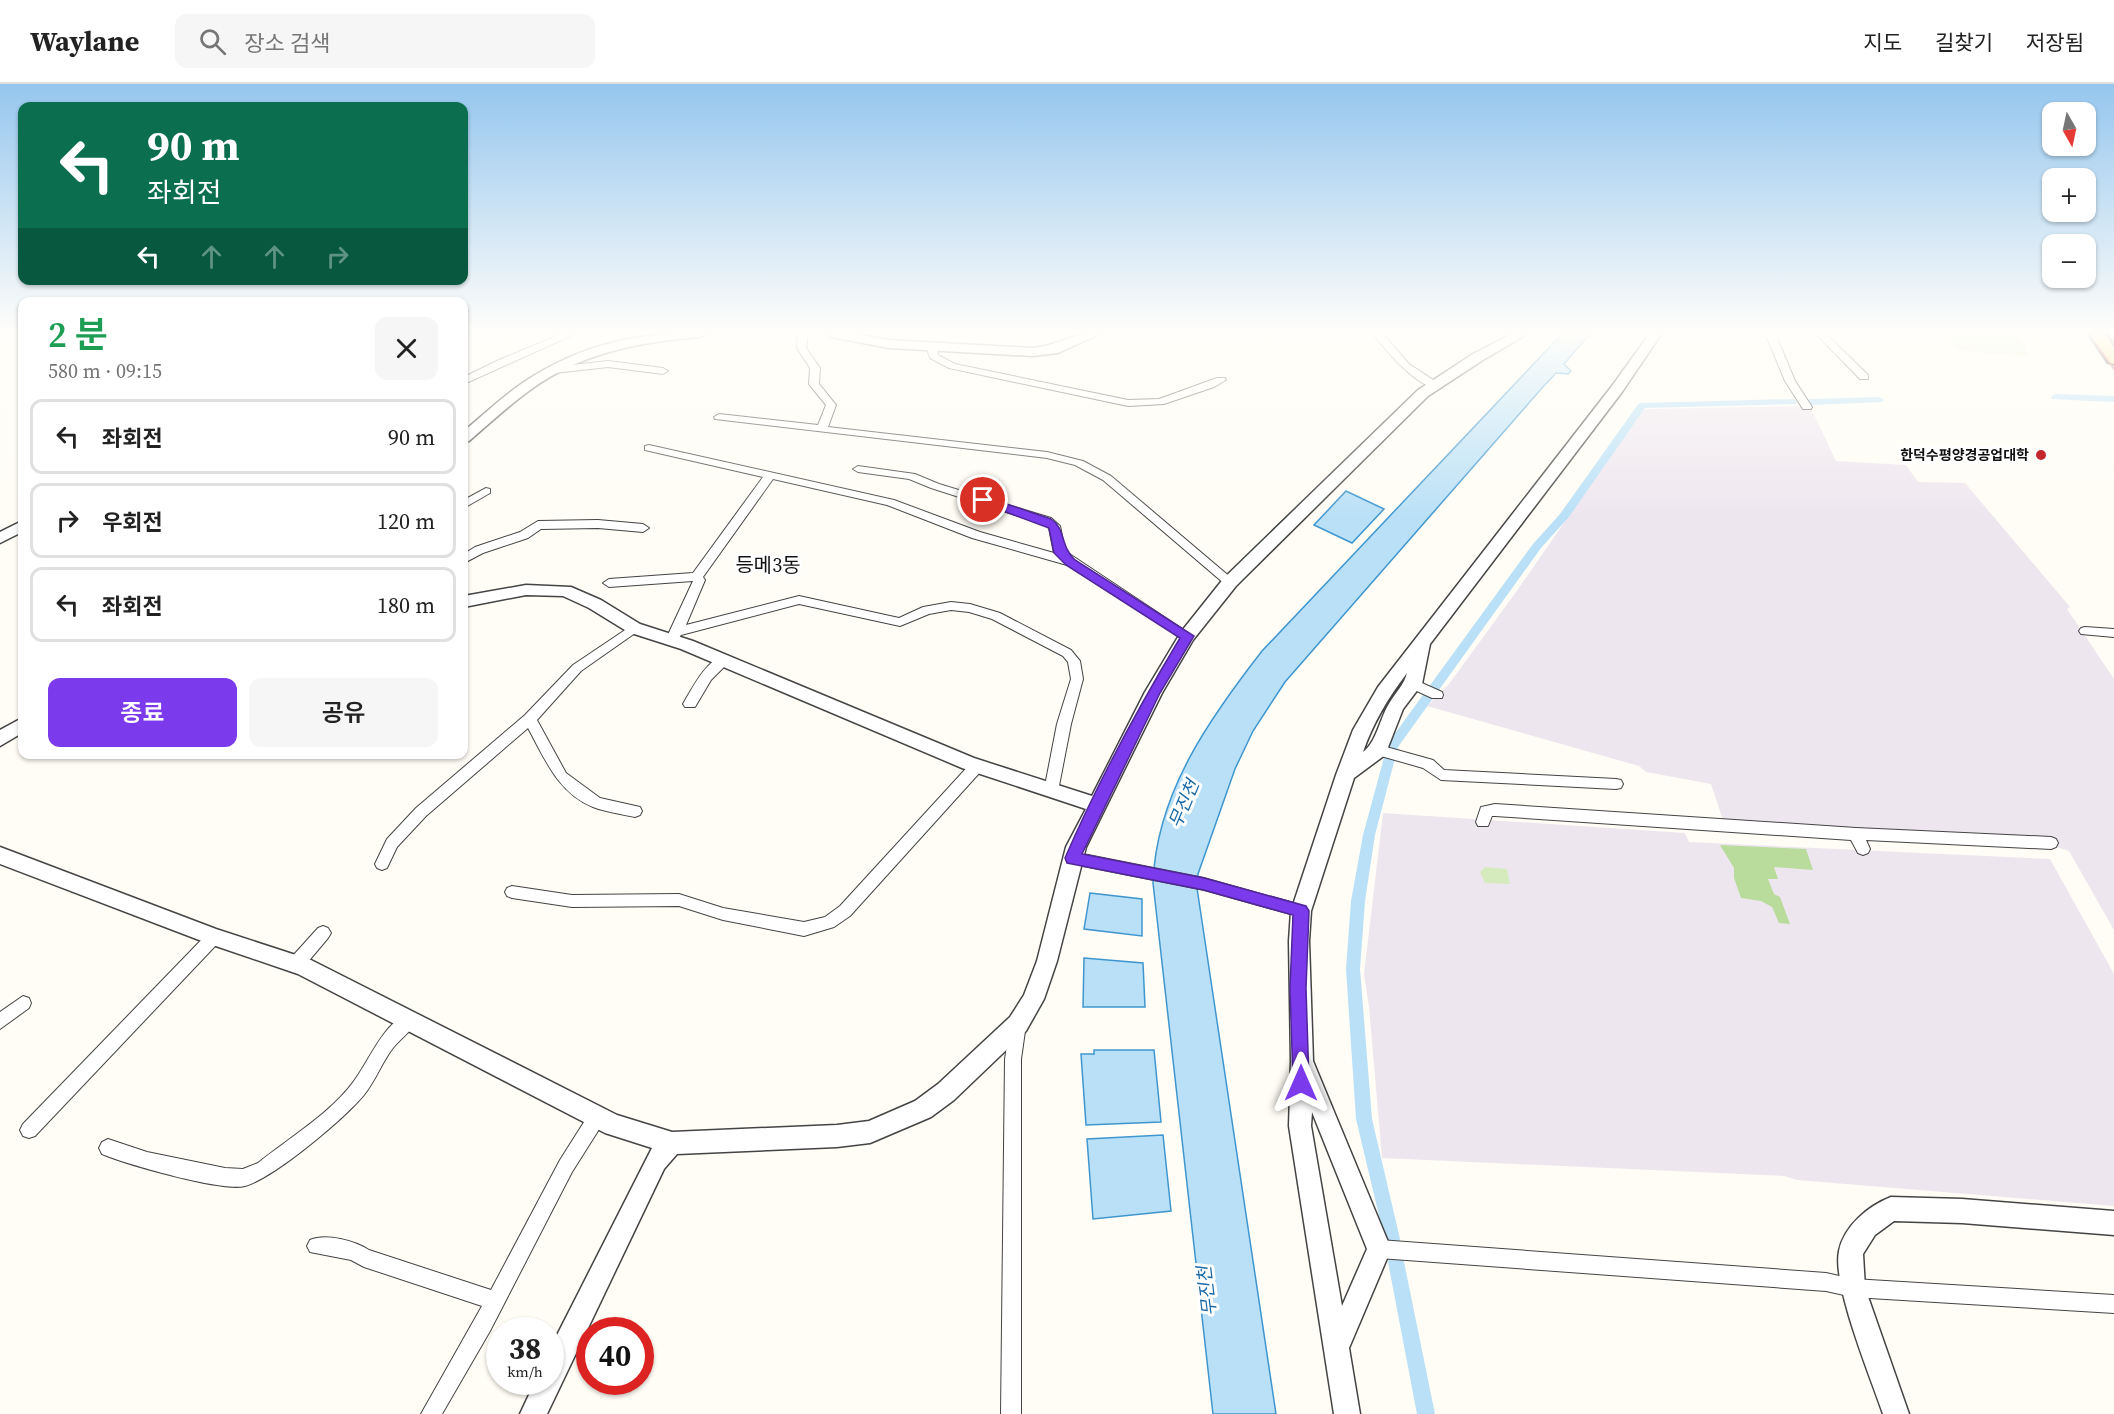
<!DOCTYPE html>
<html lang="ko">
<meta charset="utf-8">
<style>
:root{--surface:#fff;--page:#f6f6f6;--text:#222;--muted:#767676;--line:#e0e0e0;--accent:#7c3aed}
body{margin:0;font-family:"Source Serif 4","Noto Sans KR",serif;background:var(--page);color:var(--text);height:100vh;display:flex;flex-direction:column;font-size:22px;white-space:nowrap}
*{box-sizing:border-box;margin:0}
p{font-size:20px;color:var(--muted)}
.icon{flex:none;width:33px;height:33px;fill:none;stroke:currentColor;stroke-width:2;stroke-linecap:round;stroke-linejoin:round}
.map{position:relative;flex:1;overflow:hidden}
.drawer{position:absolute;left:18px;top:213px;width:450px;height:462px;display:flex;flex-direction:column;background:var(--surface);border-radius:12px;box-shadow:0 2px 4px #0004}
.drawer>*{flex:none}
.guide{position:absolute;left:18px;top:18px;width:450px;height:183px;border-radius:12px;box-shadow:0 2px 4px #0004;background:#0b6e4f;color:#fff;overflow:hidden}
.needle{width:39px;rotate:171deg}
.tools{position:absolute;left:2042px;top:18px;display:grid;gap:12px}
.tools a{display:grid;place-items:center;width:54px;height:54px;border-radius:12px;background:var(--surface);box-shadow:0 2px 4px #0004;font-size:30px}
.speed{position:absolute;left:486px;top:1233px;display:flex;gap:12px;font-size:30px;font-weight:700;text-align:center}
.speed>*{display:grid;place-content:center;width:78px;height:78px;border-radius:50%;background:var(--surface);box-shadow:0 2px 4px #0004;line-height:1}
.speed small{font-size:15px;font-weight:400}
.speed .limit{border:9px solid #d22;background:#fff;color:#111}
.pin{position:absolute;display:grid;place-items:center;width:51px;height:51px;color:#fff;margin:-26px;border:3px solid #fff;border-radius:50%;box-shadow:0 2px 6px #0007}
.me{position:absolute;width:66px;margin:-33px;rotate:0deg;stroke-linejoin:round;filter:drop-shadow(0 0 4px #0008)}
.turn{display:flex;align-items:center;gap:21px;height:126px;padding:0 30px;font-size:27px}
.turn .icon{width:78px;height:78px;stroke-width:2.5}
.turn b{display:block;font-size:42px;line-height:51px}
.lanes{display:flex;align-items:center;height:57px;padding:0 30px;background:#0003;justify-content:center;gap:30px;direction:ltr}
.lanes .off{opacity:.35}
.round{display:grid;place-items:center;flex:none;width:63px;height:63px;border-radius:12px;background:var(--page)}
.head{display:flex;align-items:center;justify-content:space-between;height:102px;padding:0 30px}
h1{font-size:36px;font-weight:600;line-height:45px;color:#1e9e55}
.action{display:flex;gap:12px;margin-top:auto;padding:12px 30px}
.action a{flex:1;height:69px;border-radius:12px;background:var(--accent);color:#fff;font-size:24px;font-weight:600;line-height:69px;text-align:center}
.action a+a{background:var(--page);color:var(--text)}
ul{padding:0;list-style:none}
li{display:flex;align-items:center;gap:18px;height:75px;margin:0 12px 9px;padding:0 18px;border:3px solid var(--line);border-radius:12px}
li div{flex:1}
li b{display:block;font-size:22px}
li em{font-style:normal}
header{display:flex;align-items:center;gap:36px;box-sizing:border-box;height:84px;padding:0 30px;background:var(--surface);border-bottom:2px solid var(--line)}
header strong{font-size:28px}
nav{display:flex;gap:33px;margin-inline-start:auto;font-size:21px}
.search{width:420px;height:54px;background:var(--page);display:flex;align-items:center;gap:15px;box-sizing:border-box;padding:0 21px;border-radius:12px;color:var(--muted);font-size:22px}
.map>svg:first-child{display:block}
</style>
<header>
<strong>Waylane</strong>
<div class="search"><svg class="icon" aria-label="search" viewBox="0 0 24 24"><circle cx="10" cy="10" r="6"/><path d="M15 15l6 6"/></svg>장소 검색</div>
<nav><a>지도</a><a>길찾기</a><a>저장됨</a></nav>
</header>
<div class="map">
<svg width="2114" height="1330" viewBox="0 0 2114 1330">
<rect width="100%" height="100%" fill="#fffdf5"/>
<g fill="#eee6ef">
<polygon points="1810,322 1836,377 1906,381 1918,398 1965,399 2070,523 2067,525 2114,595 2114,846 2069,767 2035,756 1723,736 1711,700 1646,688 1639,682 1427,622 1449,600 1516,508 1638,332 1645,325"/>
<polygon points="1383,729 1685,749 1689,758 2050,775 2114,890 2114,1122 1797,1096 1784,1092 1382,1074 1369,923 1364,890"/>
</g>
<polygon fill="#d5ebbd" points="1485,783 1507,785 1510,800 1485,799 1480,788"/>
<polygon fill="#b9dc9c" points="1720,761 1806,765 1813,786 1774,783 1778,795 1768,795 1774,810 1780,813 1790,840 1779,839 1772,823 1761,817 1741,814 1734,794 1734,784"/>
<polygon fill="#e6f2cf" points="1947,249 2017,250 2030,273 1956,266"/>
<g fill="#b9e0f7" stroke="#3f96cf" stroke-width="1.5">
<path d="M 1563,249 L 1591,249 L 1564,280 L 1571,287 L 1568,290 L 1556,289 L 1542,304 L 1285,598 L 1253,647 L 1235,685 L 1198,790 L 1197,804 L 1276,1330 L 1213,1330 L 1153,799 C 1156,710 1209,635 1262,567 Z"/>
<polygon points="1346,407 1384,425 1352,459 1314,441"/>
<polygon points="1090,809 1142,815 1142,852 1084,845"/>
<polygon points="1084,874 1143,879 1145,923 1083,923"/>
<polygon points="1094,966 1154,966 1161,1038 1086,1041 1081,970 1094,970"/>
<polygon points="1163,1051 1171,1127 1093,1135 1087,1055"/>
</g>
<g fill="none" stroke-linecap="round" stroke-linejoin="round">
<g fill="#b9e0f7" fill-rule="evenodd">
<polygon points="2055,310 2114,312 2114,318 2052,315 2051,313"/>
<polygon points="1879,313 1884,316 1882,318 1810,321 1805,318 1810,315"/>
<polygon points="1793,315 1796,316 1796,320 1645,324 1568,434 1541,464 1398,663 1375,751 1365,817 1360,885 1372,1035 1400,1155 1398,1161 1392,1163 1386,1161 1356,1035 1346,885 1351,817 1363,751 1388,659 1533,460 1560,430 1639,319"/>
<polygon points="1396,1170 1402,1172 1404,1178 1435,1330 1417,1330 1388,1178 1390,1172"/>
</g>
<defs>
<g id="minor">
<polygon points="564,249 577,249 464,300 464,293 499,276"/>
<polygon points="798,249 808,249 806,264 820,284 819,300 836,321 828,343 1047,368 1083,377 1111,392 1236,498 1234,501 1226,501 1103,396 1075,381 1047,374 715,335 714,333 719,330 818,341 826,321 809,300 810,284 797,264"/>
<path d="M 1372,249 L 1382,249 L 1409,280 L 1438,299 L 1438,303 C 1418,306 1384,264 1372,249 Z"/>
<polygon points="1765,249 1775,249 1795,297 1812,323 1811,325 1803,325 1785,297"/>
<polygon points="1815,249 1825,249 1868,291 1868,295 1860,295"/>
<polygon points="931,259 936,262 938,271 955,280 1128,316 1159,315 1217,294 1225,294 1226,296 1214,303 1164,320 1128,322 949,284 930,274 926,262"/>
<polygon points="608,277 663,284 668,287 663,290 608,283 554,289 549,286 554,283"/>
<polygon points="649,361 894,416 980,448 1054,469 1049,444 1043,440 931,404 909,395 858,388 853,385 858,382 915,390 939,400 1051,434 1060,442 1065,467 1193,552 1191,555 1183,555 1067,481 972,454 887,421 773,395 703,493 705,496 686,541 799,512 899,534 923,523 951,518 970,520 1000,529 1071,566 1080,577 1083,595 1071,640 1058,707 1056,711 1046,711 1044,707 1057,640 1071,595 1068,578 1063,572 992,535 969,528 951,526 929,530 900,542 799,520 681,551 676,558 668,558 666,555 693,497 609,503 603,499 609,495 693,489 763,393 645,366 645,362"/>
<polygon points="486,404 490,405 490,409 464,424 464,416"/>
<polygon points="598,436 643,440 649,444 643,448 598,444 541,445 528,454 483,469 464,479 464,470 475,463 520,448 538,437"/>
<path d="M 634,540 L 640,544 L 638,547 L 581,587 L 537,636 L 566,689 L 600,714 L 640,723 L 642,727 L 640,731 L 635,733 C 621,730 606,728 593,723 C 558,709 545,675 528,644 L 426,732 L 397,763 L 387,784 L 382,786 L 377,784 L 375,780 L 387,755 L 416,724 L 525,631 L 573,581 Z"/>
<polygon points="2085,543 2114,545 2114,553 2081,550 2079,547 2081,544"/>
<path d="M 724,571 L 728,573 L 730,576 L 728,579 L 711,596 L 695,623 L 685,623 L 683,620 C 693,603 705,578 724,571 Z"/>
<polygon points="1413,595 1442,608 1443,611 1442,614 1432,614 1408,603 1407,600 1408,597"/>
<polygon points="1379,661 1433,676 1444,686 1616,695 1621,696 1623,700 1621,704 1616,705 1441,696 1423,684 1374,670 1372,666 1374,662"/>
<polygon points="977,677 982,678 984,682 982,686 850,832 834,843 804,852 723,836 679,822 572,823 512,814 507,812 505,808 507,804 512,802 572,811 679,810 723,824 804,838 825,833 840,822 972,678"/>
<polygon points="1495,720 1856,744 2051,753 2056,755 2058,759 2056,763 2051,765 1866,756 1870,765 1868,769 1863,771 1858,769 1851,756 1495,732 1492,732 1488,742 1478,742 1476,738 1481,723"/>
<polygon points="1073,768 1204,794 1301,821 1306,822 1309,827 1306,832 1301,833 1204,806 1073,780 1068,778 1066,774 1068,770"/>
<polygon points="323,842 328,844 331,849 328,854 302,885 296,887 290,885 288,880 290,875 318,844"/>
<polygon points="214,846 219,848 222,853 219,858 35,1052 29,1054 23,1052 20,1046 23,1040 209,848"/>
<polygon points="23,912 29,914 31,919 29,924 0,945 0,928"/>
<path d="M 409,929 L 415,931 L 417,936 C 412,947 401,954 393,964 C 382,978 376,996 364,1011 C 344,1035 274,1094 245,1102 C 222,1108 126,1080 102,1070 L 99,1064 L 102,1058 L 108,1055 L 147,1068 L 225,1084 L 243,1085 L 258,1079 C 289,1054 331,1029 354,997 C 369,977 384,938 409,929 Z"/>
<polygon points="1018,933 1024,935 1026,940 1021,975 1021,1330 1001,1330 1005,975 1010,940 1012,935"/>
<path d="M 597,1025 L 603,1027 L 606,1033 L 603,1039 L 572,1088 L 490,1247 L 442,1330 L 421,1330 L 482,1222 L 364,1183 L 351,1176 L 310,1168 L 307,1162 L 310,1156 C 326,1149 355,1157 369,1166 L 491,1206 L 560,1076 L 591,1027 Z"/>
<polygon points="1379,1156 1826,1189 1853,1195 2114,1211 2114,1229 1853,1213 1826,1207 1379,1174 1373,1171 1370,1165 1373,1159"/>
</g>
<g id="tertiary">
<path d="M 706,249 L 700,253 C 638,258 581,269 530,306 C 508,322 489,340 469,357 L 464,358 L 464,347 C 483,331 502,313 524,298 C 583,259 637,249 706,249 Z"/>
<path d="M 825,249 L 850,249 L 889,256 L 1033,264 C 1057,262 1078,247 1102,249 L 1058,269 L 1033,272 L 889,264 L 831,253 Z"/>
<polygon points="1514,249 1529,249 1483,276 1428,312 1236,502 1193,556 1162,609 1086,763 1057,877 1044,915 1026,947 954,1016 931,1033 870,1059 837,1063 677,1070 664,1085 547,1330 520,1330 535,1298 550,1298 550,1265 652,1064 605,1049 298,890 207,859 0,780 0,763 216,845 311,876 617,1031 672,1048 837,1041 869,1037 915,1017 938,1000 1010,933 1024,911 1037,877 1066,763 1086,725 962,684 681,565 628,548 589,524 563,512 526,511 464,523 464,512 526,501 571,503 601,516 640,540 693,557 974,674 1092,712 1145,608 1181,548 1224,494 1418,306 1473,270"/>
<path d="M 1650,249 L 1662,249 L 1622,308 L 1430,560 L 1422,600 L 1403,625 L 1385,671 L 1354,694 L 1311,827 L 1309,857 L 1313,977 L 1391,1165 L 1349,1264 L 1360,1330 L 1334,1330 L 1289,1042 L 1291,977 L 1289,857 L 1291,827 L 1336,691 L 1353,646 L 1378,603 L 1612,302 ZM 1407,589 C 1404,601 1396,608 1390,618 C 1380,633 1377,658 1363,668 C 1373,639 1388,614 1407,589 ZM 1312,1028 L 1367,1165 L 1342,1222 L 1311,1042 Z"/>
<polygon points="22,437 22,448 0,459 0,448"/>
<polygon points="22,634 22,649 0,662 0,646"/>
<path d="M 1891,1113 L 1962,1115 L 2114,1127 L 2114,1151 L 1962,1139 L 1894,1137 L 1875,1151 L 1863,1170 L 1865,1204 L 1909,1330 L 1883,1330 C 1871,1294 1832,1201 1839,1167 C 1844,1142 1868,1122 1891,1113 Z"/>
</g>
<polygon id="primary" points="2088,249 2104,249 2114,263 2114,280 2108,278"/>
</defs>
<use href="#minor" stroke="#444" stroke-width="2"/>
<use href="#tertiary" stroke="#444" stroke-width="3"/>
<use href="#primary" stroke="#222" stroke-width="4"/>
<use href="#minor" fill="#fff" fill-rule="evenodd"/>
<use href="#tertiary" fill="#fff" fill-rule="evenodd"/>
<use href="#primary" fill="#f9d66b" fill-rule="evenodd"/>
<g stroke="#c4262e" stroke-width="1.5">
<polyline points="2088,249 2114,285"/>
<polyline points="2107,249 2114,258"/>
</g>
</g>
<linearGradient id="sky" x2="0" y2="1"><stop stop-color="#95c6ee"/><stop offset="0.57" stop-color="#fffefa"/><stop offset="1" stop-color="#fffefa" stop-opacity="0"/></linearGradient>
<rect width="2114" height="435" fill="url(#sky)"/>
<path fill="#7c3aed" stroke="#51269a" stroke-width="1.5" d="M 983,412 L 1051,435 C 1066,445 1060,462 1075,476 L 1194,552 L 1160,609 L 1082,770 L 1204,794 L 1306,822 L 1309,827 L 1306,904 L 1309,999 L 1307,1004 L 1301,1007 L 1295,1004 L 1293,999 L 1290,904 L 1293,831 L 1204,806 L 1072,780 L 1067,779 L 1065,774 C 1098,698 1138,624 1180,554 L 1066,481 L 1054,469 L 1049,444 L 979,418 L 978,416 Z"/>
<circle fill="#c4262e" stroke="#fff" stroke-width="2" cx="2041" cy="371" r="6"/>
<g text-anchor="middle" stroke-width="6" stroke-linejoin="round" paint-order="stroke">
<g font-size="14" font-weight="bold" fill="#111" stroke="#fff" text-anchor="end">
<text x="2029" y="376">한덕수평양경공업대학</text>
</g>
<g font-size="18" font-style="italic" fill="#1768a6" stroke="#fff">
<text transform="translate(1184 720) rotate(-67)" y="6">무진천</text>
<text transform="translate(1207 1207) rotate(-97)" y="6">무진천</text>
</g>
<g font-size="20" fill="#111" stroke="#fff">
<text x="768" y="488">등메3동</text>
</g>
</g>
</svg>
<div class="tools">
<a><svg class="needle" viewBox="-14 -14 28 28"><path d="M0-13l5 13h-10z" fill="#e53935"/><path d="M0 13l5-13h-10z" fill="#767676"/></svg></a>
<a>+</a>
<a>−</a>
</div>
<div class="speed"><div>38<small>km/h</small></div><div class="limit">40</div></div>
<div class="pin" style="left:983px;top:416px;background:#d93025"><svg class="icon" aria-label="arrive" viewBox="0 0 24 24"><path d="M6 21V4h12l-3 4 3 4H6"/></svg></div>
<svg class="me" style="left:1301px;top:999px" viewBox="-20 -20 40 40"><path d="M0-17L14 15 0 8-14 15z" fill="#7c3aed" stroke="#fff" stroke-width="4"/></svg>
<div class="guide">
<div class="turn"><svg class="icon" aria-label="left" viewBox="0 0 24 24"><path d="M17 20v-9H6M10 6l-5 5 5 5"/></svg><div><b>90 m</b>좌회전</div></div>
<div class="lanes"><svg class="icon" aria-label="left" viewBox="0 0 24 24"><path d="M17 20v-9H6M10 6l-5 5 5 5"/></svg><svg class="icon off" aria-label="ahead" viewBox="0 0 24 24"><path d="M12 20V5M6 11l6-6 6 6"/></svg><svg class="icon off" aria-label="ahead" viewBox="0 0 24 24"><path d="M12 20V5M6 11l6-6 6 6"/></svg><svg class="icon off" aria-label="right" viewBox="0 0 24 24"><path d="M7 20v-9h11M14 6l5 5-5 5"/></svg></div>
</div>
<section class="drawer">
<div class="head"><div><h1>2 분</h1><p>580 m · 09:15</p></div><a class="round"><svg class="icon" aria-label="close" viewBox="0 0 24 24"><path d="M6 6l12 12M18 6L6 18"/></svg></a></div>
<ul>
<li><svg class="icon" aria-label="left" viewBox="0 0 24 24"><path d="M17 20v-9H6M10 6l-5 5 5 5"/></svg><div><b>좌회전</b></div><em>90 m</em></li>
<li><svg class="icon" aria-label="right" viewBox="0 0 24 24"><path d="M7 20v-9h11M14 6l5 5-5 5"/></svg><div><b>우회전</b></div><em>120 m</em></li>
<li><svg class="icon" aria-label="left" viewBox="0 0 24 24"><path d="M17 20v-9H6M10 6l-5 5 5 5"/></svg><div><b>좌회전</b></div><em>180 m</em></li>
</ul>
<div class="action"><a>종료</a><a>공유</a></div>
</section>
</div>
